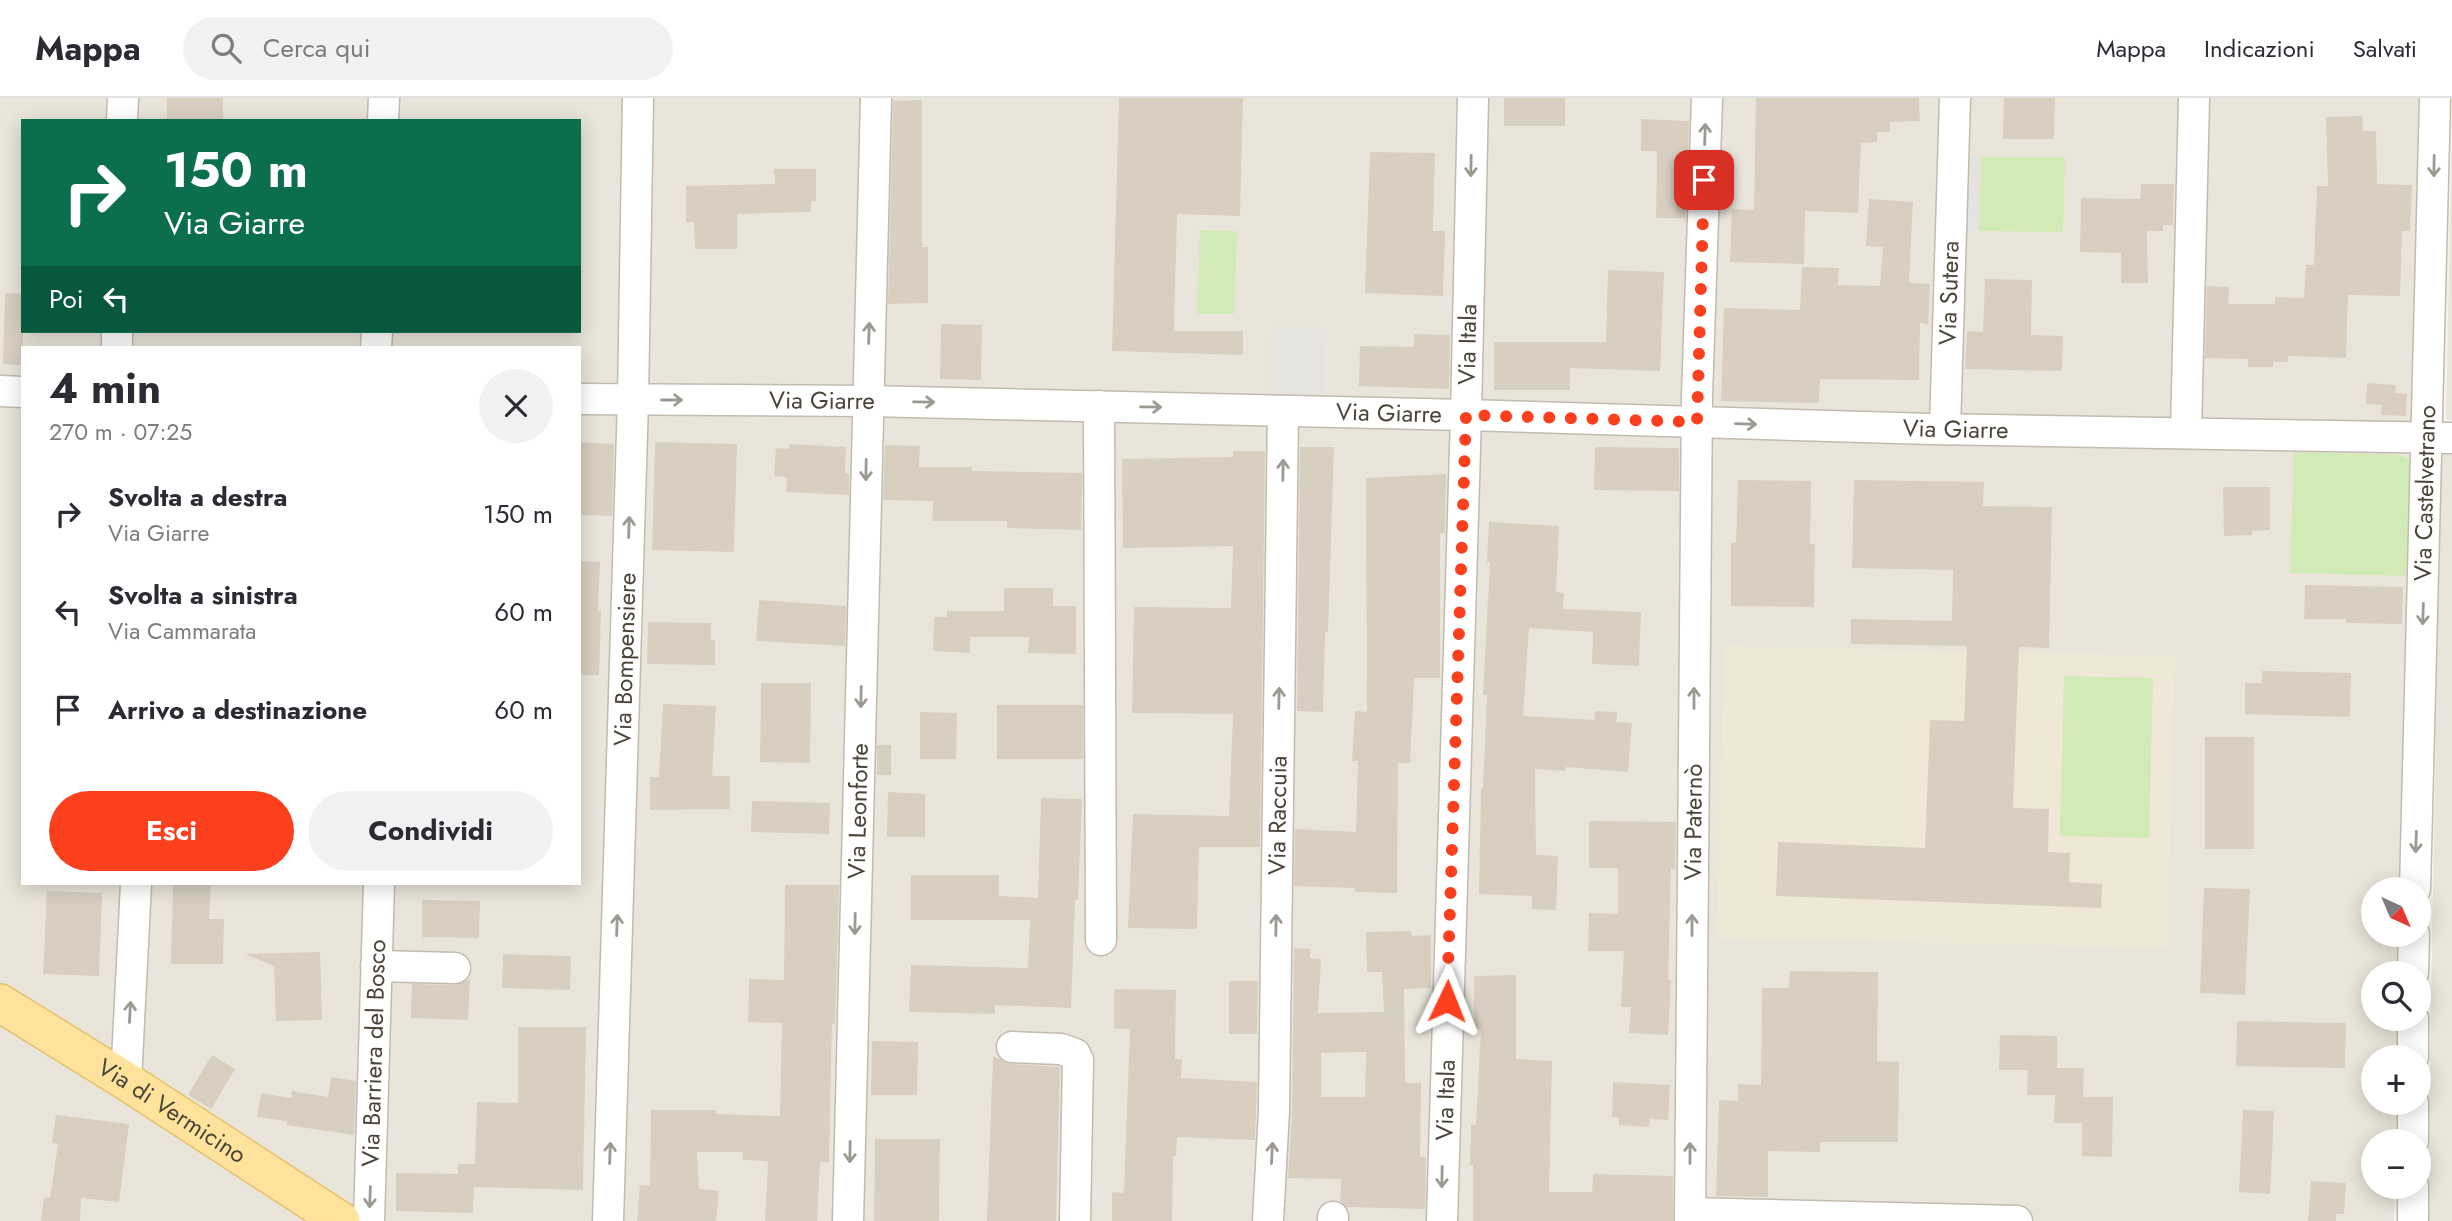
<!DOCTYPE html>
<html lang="it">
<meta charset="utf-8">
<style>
:root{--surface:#fff;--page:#f2f2f3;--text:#2b2b33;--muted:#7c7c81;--line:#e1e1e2;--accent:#fc3f1d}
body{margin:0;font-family:Jost,sans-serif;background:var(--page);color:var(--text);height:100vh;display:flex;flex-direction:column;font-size:26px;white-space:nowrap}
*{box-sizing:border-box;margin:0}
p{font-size:23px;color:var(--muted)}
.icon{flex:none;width:38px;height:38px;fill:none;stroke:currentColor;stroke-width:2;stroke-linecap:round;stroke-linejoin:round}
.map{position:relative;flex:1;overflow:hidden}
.panel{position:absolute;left:21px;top:248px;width:560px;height:539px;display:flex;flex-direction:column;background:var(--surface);border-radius:0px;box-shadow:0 4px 18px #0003}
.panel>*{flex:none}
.top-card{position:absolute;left:21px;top:21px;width:560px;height:214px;border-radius:0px;box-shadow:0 4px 18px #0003;background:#0b6e4f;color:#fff;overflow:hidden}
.needle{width:46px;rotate:136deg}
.buttons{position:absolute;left:2361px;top:779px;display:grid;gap:14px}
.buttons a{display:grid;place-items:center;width:70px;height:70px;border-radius:50%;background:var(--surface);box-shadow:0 4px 18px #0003;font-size:35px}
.pin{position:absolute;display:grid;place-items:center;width:60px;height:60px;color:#fff;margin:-30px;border-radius:14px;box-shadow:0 4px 10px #0006}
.me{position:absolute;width:77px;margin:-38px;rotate:2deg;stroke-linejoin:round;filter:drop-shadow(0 0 5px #0008)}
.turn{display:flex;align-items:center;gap:24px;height:147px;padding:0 28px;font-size:32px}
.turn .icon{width:91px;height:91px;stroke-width:2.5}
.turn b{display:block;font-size:49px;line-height:60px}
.then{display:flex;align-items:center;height:66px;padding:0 28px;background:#0003;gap:14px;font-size:26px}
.round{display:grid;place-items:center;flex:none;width:74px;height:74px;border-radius:37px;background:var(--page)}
.head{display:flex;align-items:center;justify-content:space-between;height:119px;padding:0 28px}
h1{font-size:42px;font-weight:700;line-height:52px}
.action{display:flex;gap:14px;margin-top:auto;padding:14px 28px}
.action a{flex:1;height:80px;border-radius:42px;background:var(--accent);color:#fff;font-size:28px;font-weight:700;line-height:80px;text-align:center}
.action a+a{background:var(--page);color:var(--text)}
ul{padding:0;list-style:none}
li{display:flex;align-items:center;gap:21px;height:98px;padding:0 28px}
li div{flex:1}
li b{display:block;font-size:26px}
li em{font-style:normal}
header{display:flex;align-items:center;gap:42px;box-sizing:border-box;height:98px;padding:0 35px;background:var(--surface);border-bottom:2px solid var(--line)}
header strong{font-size:33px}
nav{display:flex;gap:38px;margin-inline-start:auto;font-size:24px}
.search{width:490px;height:63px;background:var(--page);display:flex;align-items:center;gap:18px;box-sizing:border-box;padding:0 24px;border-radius:38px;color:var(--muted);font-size:26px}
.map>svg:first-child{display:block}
</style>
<header>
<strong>Mappa</strong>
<div class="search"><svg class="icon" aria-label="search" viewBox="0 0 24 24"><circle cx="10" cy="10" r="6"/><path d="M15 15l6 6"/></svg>Cerca qui</div>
<nav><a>Mappa</a><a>Indicazioni</a><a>Salvati</a></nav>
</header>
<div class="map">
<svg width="2452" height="1123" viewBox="0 0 2452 1123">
<rect width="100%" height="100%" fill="#f6f3ec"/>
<g fill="#eae5da" fill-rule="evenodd">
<path d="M 0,0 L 860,0 L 855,290 L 579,289 L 579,250 L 23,250 L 23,283 L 0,282 ZM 23,23 L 579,23 L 579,233 L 23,233 Z"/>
<polygon points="890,0 1693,0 1685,313 881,291"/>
<polygon points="1715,0 2423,0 2403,791 2373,791 2373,836 2401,837 2400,875 2373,875 2373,920 2399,921 2398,959 2373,959 2373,1004 2397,1005 2396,1043 2373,1043 2373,1088 2395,1089 2394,1123 1699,1123"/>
<polygon points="2452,28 2452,322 2446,321"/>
<polygon points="0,306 23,306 23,786 579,786 579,314 617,314 596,1123 366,1123 0,888"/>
<polygon points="644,314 887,317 1684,337 1677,1123 619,1123"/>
<polygon points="2441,353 2452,353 2452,1123 2427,1123"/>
<polygon points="0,925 121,997 305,1123 0,1123"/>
</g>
<polygon fill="#efe8d6" points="1724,548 2175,558 2167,850 1717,840"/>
<g fill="#d2eab5">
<polygon points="1981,59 2065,59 2063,134 1979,133"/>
<polygon points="1200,132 1237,133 1234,216 1197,216"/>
<polygon points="2294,354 2399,357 2410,361 2413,368 2412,478 2290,475"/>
<polygon points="2064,578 2153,580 2149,740 2060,738"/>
</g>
<g fill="#e5e3e0">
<polygon points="1962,59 1981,59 1979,133 1960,133"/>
<polygon points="1272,229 1326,230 1325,306 1271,306"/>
</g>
<g fill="#d8cfc1" fill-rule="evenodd">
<rect x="167" y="0" width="56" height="23"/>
<polygon points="1119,0 1243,0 1240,118 1177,116 1174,233 1243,233 1243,257 1112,253"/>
<rect x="1504" y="0" width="61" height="28"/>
<polygon points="1756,0 1919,0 1920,23 1890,24 1890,34 1877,34 1877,44 1861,45 1858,115 1805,113 1804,166 1730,164 1732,111 1754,112"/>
<polygon points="2004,0 2055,0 2054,41 2003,41"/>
<polygon points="922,2 922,149 928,149 928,205 888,206 893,3"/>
<polygon points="2362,18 2363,33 2376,33 2377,86 2412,87 2410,133 2402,133 2400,198 2348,197 2346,260 2288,258 2288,264 2273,264 2273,269 2248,269 2248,261 2205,260 2207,188 2229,189 2228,206 2275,206 2275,199 2304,200 2306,167 2314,167 2317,88 2328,88 2326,19"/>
<polygon points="1641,21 1689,23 1685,120 1656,120 1657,53 1641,53"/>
<polygon points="1370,54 1435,55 1433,133 1445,133 1443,198 1365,195"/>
<polygon points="774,71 816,71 816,103 811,103 811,114 737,116 737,151 695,151 694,124 686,124 686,88 775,86"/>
<polygon points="2141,86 2174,86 2173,127 2163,127 2163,133 2147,133 2148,185 2121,185 2121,155 2080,154 2081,100 2140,101"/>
<polygon points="1869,101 1913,104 1909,185 1930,186 1928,226 1920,225 1919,282 1820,281 1819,305 1721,303 1724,210 1800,212 1802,169 1839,170 1838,187 1880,188 1883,149 1866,148"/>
<polygon points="1608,172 1664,174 1660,273 1570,270 1570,292 1494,292 1494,244 1606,244"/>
<polygon points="1985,181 2032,182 2031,237 2063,238 2062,273 1965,271 1967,233 1983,234"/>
<polygon points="5,195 23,196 23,267 3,266"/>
<polygon points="941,226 982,227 981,282 940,281"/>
<polygon points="1414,236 1450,237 1449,291 1359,288 1360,248 1414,249"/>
<polygon points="2367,285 2396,287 2395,295 2407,296 2406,318 2381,317 2382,307 2366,306"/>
<polygon points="579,344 614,346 612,418 579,417"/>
<polygon points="655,344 737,346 734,454 652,452"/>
<polygon points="789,346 846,349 845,375 849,376 849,397 786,394 787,379 774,378 776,350 789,351"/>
<polygon points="885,347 920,348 919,369 972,369 972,373 1082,375 1081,432 1007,430 1007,423 932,423 933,403 883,402"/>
<polygon points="1300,349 1334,349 1328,534 1325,534 1323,614 1297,613"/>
<polygon points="1595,349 1679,350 1679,393 1594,392"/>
<polygon points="1233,353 1265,353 1260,749 1199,749 1197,831 1128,830 1133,716 1229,718 1233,616 1132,615 1134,509 1231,510 1233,448 1123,450 1122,361 1233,359"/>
<polygon points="1446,376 1445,435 1440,435 1440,580 1414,580 1410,665 1398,665 1397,795 1355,794 1355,790 1294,788 1295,731 1356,734 1358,663 1352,663 1355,613 1367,614 1366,380"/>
<polygon points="1738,382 1811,383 1810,446 1815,446 1814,509 1731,508 1731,445 1736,445"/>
<polygon points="1854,382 1984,384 1983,408 2052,409 2049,550 2019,549 2013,710 2049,711 2048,754 2070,755 2069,784 2102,786 2101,810 1776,798 1778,744 1925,750 1930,622 1964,623 1967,548 1851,546 1851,521 1952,523 1953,472 1852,470"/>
<polygon points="2223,389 2270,389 2270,432 2252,433 2252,437 2224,438"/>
<polygon points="1489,424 1559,428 1556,494 1564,495 1563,511 1641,514 1639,568 1592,566 1593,534 1529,530 1523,618 1594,622 1595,613 1617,614 1616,624 1632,625 1628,674 1566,669 1566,673 1535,671 1536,757 1558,758 1556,812 1532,811 1532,798 1479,796 1481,690 1483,690 1487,597 1483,597 1490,464 1487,464"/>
<polygon points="579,463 600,464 598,513 601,513 599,577 579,577"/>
<polygon points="2305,487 2403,489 2402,526 2346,525 2346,521 2304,521"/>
<polygon points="1004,490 1053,490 1053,508 1076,508 1076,556 1028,555 1029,539 970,539 970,555 933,553 934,519 947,519 947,513 1004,513"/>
<polygon points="759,502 846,508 845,548 756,543"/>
<polygon points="648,524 711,525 711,542 715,542 715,567 647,566"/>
<polygon points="2262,573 2351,575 2350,619 2245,616 2245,585 2262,585"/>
<polygon points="761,585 811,585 810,665 760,664"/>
<polygon points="663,606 716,608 712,678 730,678 730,711 650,712 650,679 659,679"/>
<rect x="997" y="607" width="86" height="54"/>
<polygon points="920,614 957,615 956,661 920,661"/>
<rect x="2205" y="639" width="49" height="112"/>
<rect x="877" y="647" width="14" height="30"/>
<polygon points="888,694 925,696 925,739 887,739"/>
<polygon points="1041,700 1082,701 1078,802 1075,802 1071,910 995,907 995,916 909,914 911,867 1028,870 1030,822 911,822 911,777 999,777 999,798 1038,800"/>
<polygon points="752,703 830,705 829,736 751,734"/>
<polygon points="1589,723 1676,724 1675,771 1671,771 1668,882 1671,882 1668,937 1629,935 1631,909 1621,909 1624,853 1588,853 1589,815 1618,816 1618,770 1589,770"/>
<polygon points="173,786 211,786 209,821 224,821 223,866 171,866"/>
<polygon points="785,787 839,787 835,926 832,926 829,1064 820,1064 817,1123 765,1123 768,1063 743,1062 743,1054 697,1054 699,1091 719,1093 716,1123 637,1123 640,1087 650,1088 651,1012 716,1012 716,1016 780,1018 782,925 748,924 749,881 784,882"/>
<polygon points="2204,790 2250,791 2245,897 2200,895"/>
<polygon points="47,793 102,795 99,878 43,876"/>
<polygon points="422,802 480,803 479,840 422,839"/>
<path d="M 1411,833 L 1412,838 L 1431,837 L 1431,890 L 1404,891 L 1405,985 L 1421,985 L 1420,1059 L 1426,1059 L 1425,1111 L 1347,1109 L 1340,1103 L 1341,1081 L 1288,1080 L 1292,1012 L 1294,850 L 1310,851 L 1310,860 L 1321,861 L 1318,915 L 1384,914 L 1382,874 L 1367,874 L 1366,834 ZM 1366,954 L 1365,999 L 1321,999 L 1321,955 Z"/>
<polygon points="320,854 322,922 276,923 274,868 245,856"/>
<polygon points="503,856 571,858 570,892 502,890"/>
<polygon points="1790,873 1878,874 1877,963 1899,964 1898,1044 1820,1044 1820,1054 1768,1053 1768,1099 1716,1098 1719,1002 1738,1003 1738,986 1761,987 1762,890 1789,890"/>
<polygon points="1516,877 1516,961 1552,963 1549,1094 1592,1094 1593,1076 1673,1078 1673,1123 1473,1123 1473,1067 1470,1067 1471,1027 1476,1027 1481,931 1474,931 1474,878"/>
<polygon points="470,881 468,922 411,920 412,886 455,887"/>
<polygon points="1229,883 1258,883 1257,936 1229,936"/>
<polygon points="1114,891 1176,892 1175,961 1182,961 1181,980 1257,984 1255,1042 1177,1039 1176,1058 1173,1058 1172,1123 1112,1123 1112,1094 1123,1095 1124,1090 1130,931 1114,931"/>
<polygon points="2237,923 2346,925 2345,970 2236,968"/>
<polygon points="518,929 586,929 583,1092 474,1089 473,1115 396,1113 396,1075 458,1076 458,1066 475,1066 477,1004 518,1005"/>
<polygon points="2000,937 2057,938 2057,970 2084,970 2083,999 2113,999 2112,1059 2082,1058 2082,1025 2054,1025 2055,997 2027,997 2028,972 1999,972"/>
<polygon points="872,943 918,944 917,997 871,997"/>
<polygon points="212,957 235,971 211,1011 188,997"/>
<polygon points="993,958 1011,966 1060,969 1056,1123 987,1123"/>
<polygon points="331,979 356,983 354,1037 287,1027 287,1023 257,1019 261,995 291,1000 292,993 328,999"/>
<polygon points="1613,984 1670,987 1668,1022 1650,1021 1649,1029 1619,1027 1619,1019 1612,1019"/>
<polygon points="2243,1012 2274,1013 2270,1096 2239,1094"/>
<polygon points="56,1017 129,1026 119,1104 81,1100 80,1123 41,1123 44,1100 50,1100 58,1046 52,1045"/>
<polygon points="875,1041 940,1041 939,1123 874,1123"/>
<polygon points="2311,1083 2346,1085 2344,1116 2336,1116 2336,1123 2308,1123"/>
</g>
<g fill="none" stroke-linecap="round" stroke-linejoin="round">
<defs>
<g id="minor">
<polyline points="122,23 123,0"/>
<polyline points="383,23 384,0"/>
<polyline points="117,250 117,233"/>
<polyline points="376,250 377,233"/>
<polyline points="0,293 23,294"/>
<path id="s1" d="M 579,301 L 868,303 L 1466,317 L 1931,331 L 2452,340"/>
<polyline points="1099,308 1101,842"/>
<path id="s2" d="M 1945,331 L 1955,0"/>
<polyline points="2186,335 2194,0"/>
<path id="s3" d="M 2415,791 L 2435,0"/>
<polyline points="376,868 455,870"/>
<polyline points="2413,875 2414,836"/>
<polyline points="2413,920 2413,959"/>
<polyline points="1012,949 1061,951 1075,956 1078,962 1075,1123"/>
<polyline points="126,983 136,786"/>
<polyline points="2413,1004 2413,1043"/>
<polyline points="2413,1088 2413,1123"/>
<polyline points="1690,1115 2017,1123"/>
<path id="s4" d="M 369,1123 L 379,786"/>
<path id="s5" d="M 608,1123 L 633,302 L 638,0"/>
<path id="s6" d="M 848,1123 L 876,0"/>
<path id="s7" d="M 1268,1123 L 1274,1012 L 1283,313"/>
<polyline points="1333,1123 1333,1119"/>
<path id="s8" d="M 1442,1123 L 1466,317 L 1473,0"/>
<path id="s9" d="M 1690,1123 L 1697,299 L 1707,0"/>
</g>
<g id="major">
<path id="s10" d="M 0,905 L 126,983 L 341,1123"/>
</g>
</defs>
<use href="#minor" stroke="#c2bbae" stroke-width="33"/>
<use href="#major" stroke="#e6c16a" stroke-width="40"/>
<use href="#minor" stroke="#fff" stroke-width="30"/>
<use href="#major" stroke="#ffe39c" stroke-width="37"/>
</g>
<defs><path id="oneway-shaft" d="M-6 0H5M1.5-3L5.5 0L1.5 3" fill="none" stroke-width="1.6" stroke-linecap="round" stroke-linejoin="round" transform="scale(1.75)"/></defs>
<g stroke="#9c9892">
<use href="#oneway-shaft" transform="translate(1705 36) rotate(-88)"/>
<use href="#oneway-shaft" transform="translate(1471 68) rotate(91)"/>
<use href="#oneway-shaft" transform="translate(2434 68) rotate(91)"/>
<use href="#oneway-shaft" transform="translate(869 235) rotate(-88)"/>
<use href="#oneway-shaft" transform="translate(672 302)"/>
<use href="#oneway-shaft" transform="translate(924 304) rotate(1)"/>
<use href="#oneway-shaft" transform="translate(1151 309) rotate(1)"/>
<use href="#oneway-shaft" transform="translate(1746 326) rotate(2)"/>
<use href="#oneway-shaft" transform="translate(866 372) rotate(91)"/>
<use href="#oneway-shaft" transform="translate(1283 372) rotate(-89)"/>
<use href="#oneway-shaft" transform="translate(629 429) rotate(-88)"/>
<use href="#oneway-shaft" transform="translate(2423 516) rotate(92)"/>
<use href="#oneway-shaft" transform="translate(861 599) rotate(91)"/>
<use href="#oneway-shaft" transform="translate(1279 600) rotate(-89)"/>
<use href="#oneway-shaft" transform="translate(1694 600) rotate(-90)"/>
<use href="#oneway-shaft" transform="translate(2416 744) rotate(92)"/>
<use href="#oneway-shaft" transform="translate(855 826) rotate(91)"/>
<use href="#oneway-shaft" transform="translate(617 827) rotate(-88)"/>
<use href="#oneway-shaft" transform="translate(1276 827) rotate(-89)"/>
<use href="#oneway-shaft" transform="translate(1692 827) rotate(-90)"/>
<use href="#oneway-shaft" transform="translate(130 914) rotate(-87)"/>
<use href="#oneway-shaft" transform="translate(850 1054) rotate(91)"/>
<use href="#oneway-shaft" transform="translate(610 1055) rotate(-88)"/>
<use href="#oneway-shaft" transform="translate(1272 1055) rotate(-87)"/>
<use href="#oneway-shaft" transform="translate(1690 1055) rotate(-90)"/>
<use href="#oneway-shaft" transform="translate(1442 1079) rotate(91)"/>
<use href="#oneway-shaft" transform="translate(370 1099) rotate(92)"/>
</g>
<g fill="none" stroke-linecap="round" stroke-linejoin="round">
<polyline stroke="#fc3f1d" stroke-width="12" stroke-dasharray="0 21.6" points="1447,903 1466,317 1697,324 1704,82"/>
</g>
<g text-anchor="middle" stroke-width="6" stroke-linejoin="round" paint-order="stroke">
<g font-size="24" fill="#4b4439" stroke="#fff">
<text dy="8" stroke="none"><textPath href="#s2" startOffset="136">Via Sutera</textPath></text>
<text dy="8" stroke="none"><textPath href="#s8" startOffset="877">Via Itala</textPath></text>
<text dy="8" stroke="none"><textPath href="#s1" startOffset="243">Via Giarre</textPath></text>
<text dy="8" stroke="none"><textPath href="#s1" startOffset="810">Via Giarre</textPath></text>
<text dy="8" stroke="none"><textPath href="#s1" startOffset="1377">Via Giarre</textPath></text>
<text dy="8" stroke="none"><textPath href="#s3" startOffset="396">Via Castelvetrano</textPath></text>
<text dy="8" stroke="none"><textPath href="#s5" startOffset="562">Via Bompensiere</textPath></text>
<text dy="8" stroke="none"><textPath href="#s6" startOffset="410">Via Leonforte</textPath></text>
<text dy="8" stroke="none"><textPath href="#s7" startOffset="406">Via Raccuia</textPath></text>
<text dy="8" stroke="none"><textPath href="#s9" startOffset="399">Via Paternò</textPath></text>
<text dy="8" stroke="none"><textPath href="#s4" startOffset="168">Via Barriera del Bosco</textPath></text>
<text dy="8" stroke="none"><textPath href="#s8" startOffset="121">Via Itala</textPath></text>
<text dy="8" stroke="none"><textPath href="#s10" startOffset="203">Via di Vermicino</textPath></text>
</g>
</g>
</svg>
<div class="buttons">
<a><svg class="needle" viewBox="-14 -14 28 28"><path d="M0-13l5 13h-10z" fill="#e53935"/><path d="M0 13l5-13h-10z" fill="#7c7c81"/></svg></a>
<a><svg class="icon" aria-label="search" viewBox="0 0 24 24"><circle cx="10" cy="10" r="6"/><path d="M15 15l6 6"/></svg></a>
<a>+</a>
<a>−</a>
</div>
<div class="pin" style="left:1704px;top:82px;background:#d93025"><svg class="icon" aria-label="arrive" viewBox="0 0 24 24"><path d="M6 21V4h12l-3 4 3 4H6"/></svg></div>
<svg class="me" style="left:1447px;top:903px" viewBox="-20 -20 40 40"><path d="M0-17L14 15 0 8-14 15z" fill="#fc3f1d" stroke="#fff" stroke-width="4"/></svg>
<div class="top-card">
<div class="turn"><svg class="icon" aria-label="right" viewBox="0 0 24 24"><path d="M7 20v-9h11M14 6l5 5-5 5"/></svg><div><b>150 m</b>Via Giarre</div></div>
<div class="then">Poi<svg class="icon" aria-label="left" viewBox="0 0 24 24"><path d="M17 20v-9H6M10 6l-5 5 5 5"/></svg></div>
</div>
<section class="panel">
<div class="head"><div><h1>4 min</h1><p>270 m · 07:25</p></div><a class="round"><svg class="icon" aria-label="close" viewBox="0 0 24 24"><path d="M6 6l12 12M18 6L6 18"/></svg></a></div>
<ul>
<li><svg class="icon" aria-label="right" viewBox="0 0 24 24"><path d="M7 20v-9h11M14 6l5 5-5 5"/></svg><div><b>Svolta a destra</b><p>Via Giarre</p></div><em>150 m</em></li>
<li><svg class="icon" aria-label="left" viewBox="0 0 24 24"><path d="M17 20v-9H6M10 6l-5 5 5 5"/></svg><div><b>Svolta a sinistra</b><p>Via Cammarata</p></div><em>60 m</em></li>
<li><svg class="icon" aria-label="arrive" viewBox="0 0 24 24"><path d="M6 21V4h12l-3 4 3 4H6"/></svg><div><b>Arrivo a destinazione</b></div><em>60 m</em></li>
</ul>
<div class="action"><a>Esci</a><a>Condividi</a></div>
</section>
</div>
